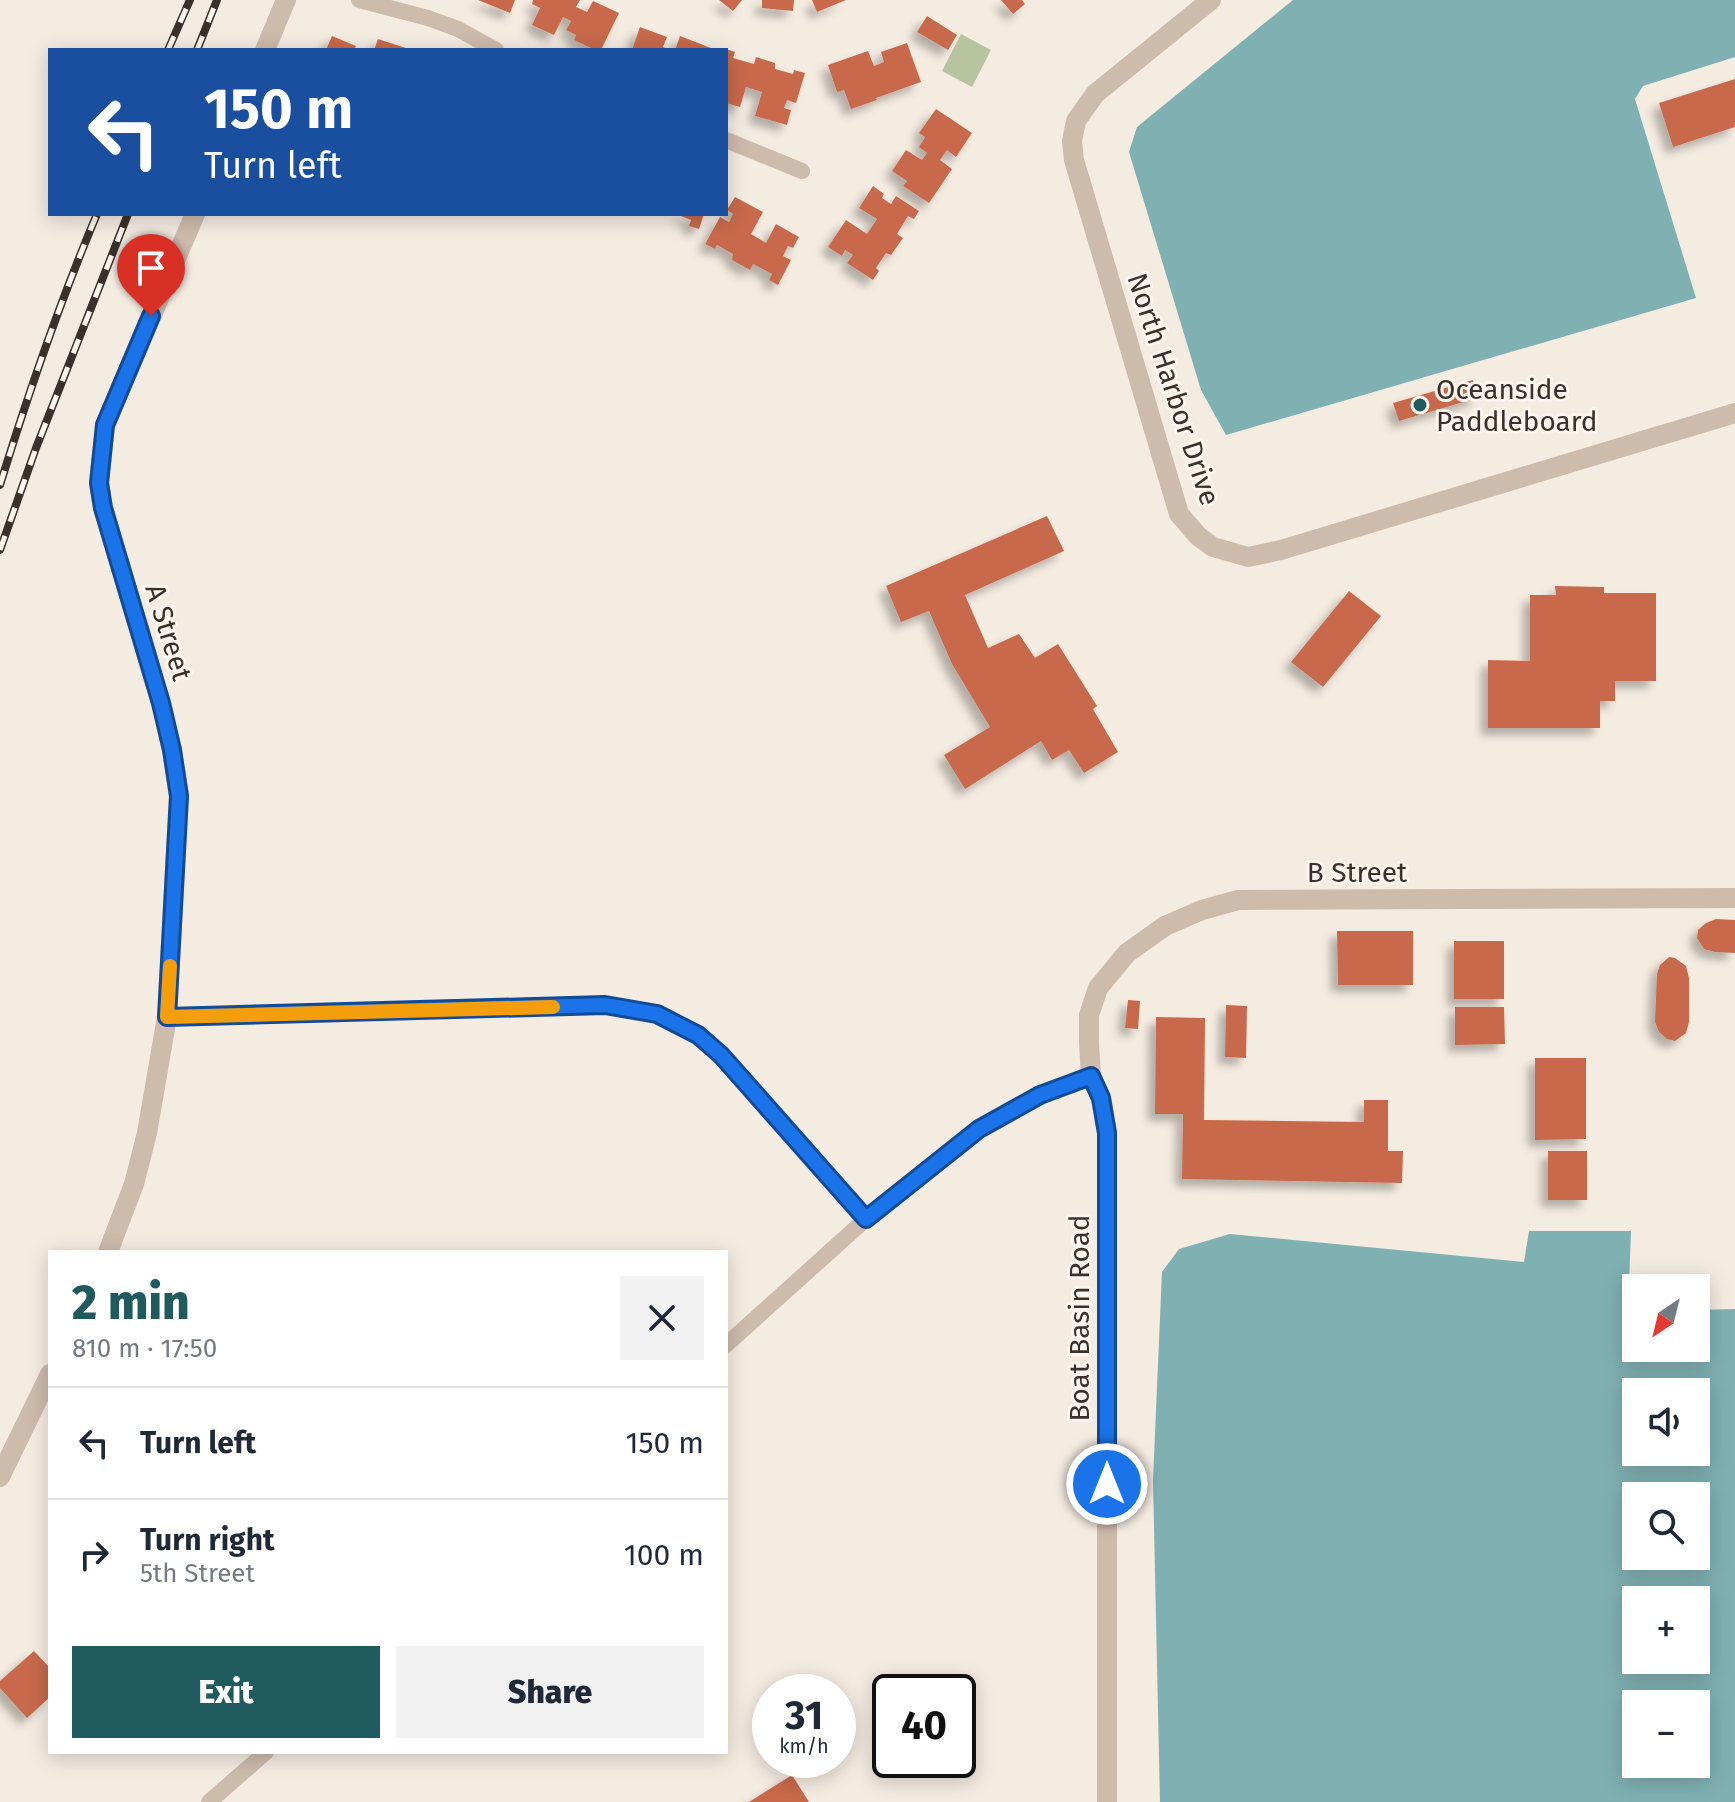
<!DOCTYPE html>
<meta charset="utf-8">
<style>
:root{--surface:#fff;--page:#f2f2f3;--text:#1f2937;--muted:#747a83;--line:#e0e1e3;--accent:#1f5a5e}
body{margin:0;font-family:"Fira Sans",sans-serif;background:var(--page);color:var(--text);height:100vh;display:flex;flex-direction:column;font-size:30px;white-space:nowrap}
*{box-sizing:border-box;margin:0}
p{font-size:26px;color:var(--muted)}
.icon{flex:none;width:44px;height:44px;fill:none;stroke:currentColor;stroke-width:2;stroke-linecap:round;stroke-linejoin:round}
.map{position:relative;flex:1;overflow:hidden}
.panel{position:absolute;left:48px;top:1250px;width:680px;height:504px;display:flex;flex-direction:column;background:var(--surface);border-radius:0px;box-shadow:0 4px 20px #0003}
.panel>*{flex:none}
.top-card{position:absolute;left:48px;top:48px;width:680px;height:168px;border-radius:0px;box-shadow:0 4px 20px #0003;background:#1a4fa0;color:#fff;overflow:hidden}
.needle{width:52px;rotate:215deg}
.fabs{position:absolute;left:1622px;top:1274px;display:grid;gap:16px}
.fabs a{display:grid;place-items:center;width:88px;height:88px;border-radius:0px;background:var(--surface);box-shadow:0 4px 20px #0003;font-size:40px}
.speed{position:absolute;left:752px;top:1674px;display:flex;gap:16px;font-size:40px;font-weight:700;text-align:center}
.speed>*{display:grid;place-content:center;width:104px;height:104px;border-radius:50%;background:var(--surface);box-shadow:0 4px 20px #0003;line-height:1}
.speed small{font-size:20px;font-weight:400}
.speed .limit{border:4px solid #111;border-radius:12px;background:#fff;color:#111}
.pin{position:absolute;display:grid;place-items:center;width:68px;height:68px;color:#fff;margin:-82px -34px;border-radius:50% 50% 50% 0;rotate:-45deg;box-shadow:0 0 8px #0007}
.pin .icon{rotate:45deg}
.me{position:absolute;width:88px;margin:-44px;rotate:0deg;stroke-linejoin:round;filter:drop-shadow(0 0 6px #0008)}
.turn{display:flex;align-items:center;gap:28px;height:168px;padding:0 24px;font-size:36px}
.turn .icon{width:104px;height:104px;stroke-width:2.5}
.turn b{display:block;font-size:56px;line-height:68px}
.round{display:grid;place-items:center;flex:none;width:84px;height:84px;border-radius:0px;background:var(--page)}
.head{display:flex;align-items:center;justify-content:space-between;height:136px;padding:0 24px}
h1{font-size:48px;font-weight:800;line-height:60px;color:var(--accent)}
.button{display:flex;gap:16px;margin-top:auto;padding:16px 24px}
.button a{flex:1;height:92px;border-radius:0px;background:var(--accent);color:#fff;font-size:32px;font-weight:800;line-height:92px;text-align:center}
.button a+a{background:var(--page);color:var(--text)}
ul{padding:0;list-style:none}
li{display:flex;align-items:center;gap:24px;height:112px;padding:0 24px;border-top:2px solid var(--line)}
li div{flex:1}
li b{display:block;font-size:30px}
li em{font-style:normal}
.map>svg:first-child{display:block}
</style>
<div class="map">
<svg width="1735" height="1802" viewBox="0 0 1735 1802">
<defs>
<filter id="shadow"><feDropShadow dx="-7" dy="7" stdDeviation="4" flood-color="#0004"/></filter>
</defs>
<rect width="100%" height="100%" fill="#f4ebe1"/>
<polygon fill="#b8c4a0" points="961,34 991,50 972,87 942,71"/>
<g fill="#7fb0b2" fill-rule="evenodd">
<polygon points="1293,0 1735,0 1735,57 1643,86 1635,99 1696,298 1226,435 1201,390 1129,152 1137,127"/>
<path d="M 1529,1231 L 1631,1231 L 1628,1311 L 1636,1311 L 1636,1348 L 1696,1348 L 1696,1310 L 1735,1309 L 1735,1802 L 1160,1802 L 1153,1480 L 1162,1272 L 1179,1249 L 1230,1234 L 1524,1262 ZM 1636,1392 L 1696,1392 L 1696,1452 L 1636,1452 ZM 1636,1496 L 1696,1496 L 1696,1556 L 1636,1556 ZM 1636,1600 L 1696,1600 L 1696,1660 L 1636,1660 ZM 1636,1704 L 1696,1704 L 1696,1764 L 1636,1764 Z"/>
</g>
<g fill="#c8694b" filter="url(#shadow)">
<polygon points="478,0 515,0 510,13"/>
<polygon points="533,0 580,0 576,7 587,12 593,1 619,13 601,50 595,50 574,40 576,35 566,30 571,21 563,17 554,35 532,25 540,8 532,4"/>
<polygon points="719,0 742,0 733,11"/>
<polygon points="762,0 794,0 793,11 762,8"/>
<polygon points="812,0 846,0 817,12"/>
<polygon points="1001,0 1022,0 1025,4 1013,14"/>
<polygon points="927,16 957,35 948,50 917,32"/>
<polygon points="640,27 667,37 663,47 670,50 632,50"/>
<polygon points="332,36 356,46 354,50 326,50"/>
<polygon points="680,36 716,50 675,50"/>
<polygon points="378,39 409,49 409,50 374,50"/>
<polygon points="907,43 921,82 876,98 877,100 851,109 844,90 837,92 828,65 868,51 874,66 884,62 881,52"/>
<polygon points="726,49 735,52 733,58 754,64 756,57 775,63 775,69 793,74 794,70 805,73 796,103 787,100 784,108 791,110 787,125 755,116 762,92 746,87 740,107 726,103"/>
<polygon points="1735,79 1735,127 1673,147 1659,103"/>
<polygon points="936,109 972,133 956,157 947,150 940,160 952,169 929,203 903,186 907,181 892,171 906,150 922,160 927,153 919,147 925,137 919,133"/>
<polygon points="873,186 884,194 882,198 891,204 896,196 919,211 914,219 908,216 897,234 903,238 891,255 886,253 876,268 879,271 873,280 847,263 853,255 845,250 842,256 828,247 846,220 867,234 877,219 859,208"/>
<polygon points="735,197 763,212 751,234 766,243 776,224 799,237 793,248 788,246 783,256 791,260 778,285 769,280 772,274 753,264 750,270 732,260 733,254 717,245 715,249 705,244 720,217 729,222 733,214 727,210"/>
<polygon points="676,214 704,214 699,229 689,226 691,220"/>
<polygon points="1473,380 1477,398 1399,421 1393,403"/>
<polygon points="1047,516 1064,551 965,595 988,648 1019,634 1035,658 1058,644 1097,706 1093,709 1118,752 1084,773 1069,750 1052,760 1041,741 965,789 944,755 990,727 952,664 929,611 901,622 886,586"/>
<polygon points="1555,586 1604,587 1604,593 1656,593 1656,681 1615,681 1615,701 1600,701 1600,728 1488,728 1488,660 1530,661 1530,595 1556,595"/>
<polygon points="1349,591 1381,616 1323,687 1291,662"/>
<polygon points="1716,919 1735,920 1735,953 1715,952 1704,949 1697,938 1698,930 1706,923"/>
<polygon points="1337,931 1413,931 1413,985 1338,985"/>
<rect x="1454" y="941" width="50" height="58"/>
<polygon points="1669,957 1675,958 1686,966 1689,978 1689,1022 1686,1033 1675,1041 1667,1039 1659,1032 1655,1022 1657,974 1660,965"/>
<polygon points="1128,1000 1140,1001 1138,1029 1125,1028"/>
<polygon points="1226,1005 1247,1006 1246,1058 1225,1057"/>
<polygon points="1455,1007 1504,1007 1505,1044 1455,1045"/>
<polygon points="1156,1017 1205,1018 1204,1120 1364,1122 1364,1100 1388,1100 1388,1151 1403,1151 1402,1183 1182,1179 1183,1114 1155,1114"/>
<polygon points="1535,1058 1586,1058 1586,1139 1535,1140"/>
<rect x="1548" y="1151" width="39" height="49"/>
<polygon points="34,1651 50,1668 50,1697 27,1718 0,1688 0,1681"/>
<polygon points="792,1775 809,1802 749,1802"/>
</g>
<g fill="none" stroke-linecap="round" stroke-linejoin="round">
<g stroke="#cdbbac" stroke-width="16">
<polyline points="359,0 428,18 458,29 496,50"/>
<polyline points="726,140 802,171"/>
<polyline points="167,1017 605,1005 657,1014 698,1035 721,1055 866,1219"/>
<polyline points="726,1345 866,1219 979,1129 1040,1095 1091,1076"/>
<polyline points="209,1802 266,1752"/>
</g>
<g stroke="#cdbbac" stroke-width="20">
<polyline points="1211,0 1095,94 1076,121 1072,141 1074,160 1179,514 1198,536 1213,547 1248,557 1281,550 1735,413"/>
<polyline points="265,50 286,0"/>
<polyline points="108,1252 134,1184 147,1133 167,1017 179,796 172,750 161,703 103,508 99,483 105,425 195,214"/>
<polyline points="0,1477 50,1374"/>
<polyline points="1107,1802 1107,1133 1101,1098 1091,1076 1089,1044 1089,1015 1098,988 1127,953 1165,926 1202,910 1238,900 1735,898"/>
</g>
<defs>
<g id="rail">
<polyline points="168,50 190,0"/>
<polyline points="197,50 217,0"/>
<path d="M 0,485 C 28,394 60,302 97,214"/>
<polyline points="0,550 36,448 128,214"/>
</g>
</defs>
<use href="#rail" stroke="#3b302b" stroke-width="8"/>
<use href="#rail" stroke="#fbf5ee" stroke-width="5" stroke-dasharray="15" stroke-linecap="butt"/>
</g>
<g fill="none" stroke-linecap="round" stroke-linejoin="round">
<defs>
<polyline id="route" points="151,316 105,425 99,483 103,508 161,703 172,750 179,796 167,1017 605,1005 657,1014 698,1035 721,1055 866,1219 979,1129 1040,1095 1091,1076 1101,1098 1107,1133 1107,1484"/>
</defs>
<use href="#route" stroke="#114b97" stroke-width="20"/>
<use href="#route" stroke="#1a73e8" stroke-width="14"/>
<polyline stroke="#f59e0b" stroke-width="14" points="170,966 167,1017 553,1007"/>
</g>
<circle fill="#1f5a5e" stroke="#fbf5ee" stroke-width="3" cx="1420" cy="405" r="8"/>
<g text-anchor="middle" stroke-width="6" stroke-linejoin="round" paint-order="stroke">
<g font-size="28" fill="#3b302b" stroke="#fbf5ee">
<text transform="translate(1174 389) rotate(72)" y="10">North Harbor Drive</text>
<text transform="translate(169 632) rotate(73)" y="10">A Street</text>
<text x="1357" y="882">B Street</text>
<text transform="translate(1079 1318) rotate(-90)" y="10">Boat Basin Road</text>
</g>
<g font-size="28" fill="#3b302b" stroke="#fbf5ee" text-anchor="start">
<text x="1436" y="399">Oceanside<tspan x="1436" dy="32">Paddleboard</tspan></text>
</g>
</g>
</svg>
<div class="fabs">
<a><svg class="needle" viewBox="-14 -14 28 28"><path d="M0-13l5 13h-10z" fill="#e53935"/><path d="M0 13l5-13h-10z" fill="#747a83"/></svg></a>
<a><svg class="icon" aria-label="sound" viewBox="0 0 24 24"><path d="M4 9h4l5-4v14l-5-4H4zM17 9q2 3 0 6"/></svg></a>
<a><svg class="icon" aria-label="search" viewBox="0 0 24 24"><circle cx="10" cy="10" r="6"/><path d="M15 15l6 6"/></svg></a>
<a>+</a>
<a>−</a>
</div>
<div class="speed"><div>31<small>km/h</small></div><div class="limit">40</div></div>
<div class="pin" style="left:151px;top:316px;background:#d93025"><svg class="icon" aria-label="arrive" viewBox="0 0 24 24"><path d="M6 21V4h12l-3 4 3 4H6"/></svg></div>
<svg class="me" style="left:1107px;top:1484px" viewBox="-20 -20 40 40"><circle r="17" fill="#1a73e8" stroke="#fff" stroke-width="3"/><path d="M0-11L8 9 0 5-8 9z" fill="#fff"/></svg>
<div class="top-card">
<div class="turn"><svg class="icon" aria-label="left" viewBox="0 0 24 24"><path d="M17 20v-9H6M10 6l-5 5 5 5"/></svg><div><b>150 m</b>Turn left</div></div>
</div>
<section class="panel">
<div class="head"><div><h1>2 min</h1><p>810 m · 17:50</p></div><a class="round"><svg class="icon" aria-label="close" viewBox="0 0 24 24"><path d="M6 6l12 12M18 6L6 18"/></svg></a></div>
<ul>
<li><svg class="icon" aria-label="left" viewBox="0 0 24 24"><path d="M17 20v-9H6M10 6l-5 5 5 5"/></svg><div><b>Turn left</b></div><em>150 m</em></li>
<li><svg class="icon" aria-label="right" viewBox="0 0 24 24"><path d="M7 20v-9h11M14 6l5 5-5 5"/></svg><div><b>Turn right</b><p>5th Street</p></div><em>100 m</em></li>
</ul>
<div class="button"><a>Exit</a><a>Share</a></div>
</section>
</div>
